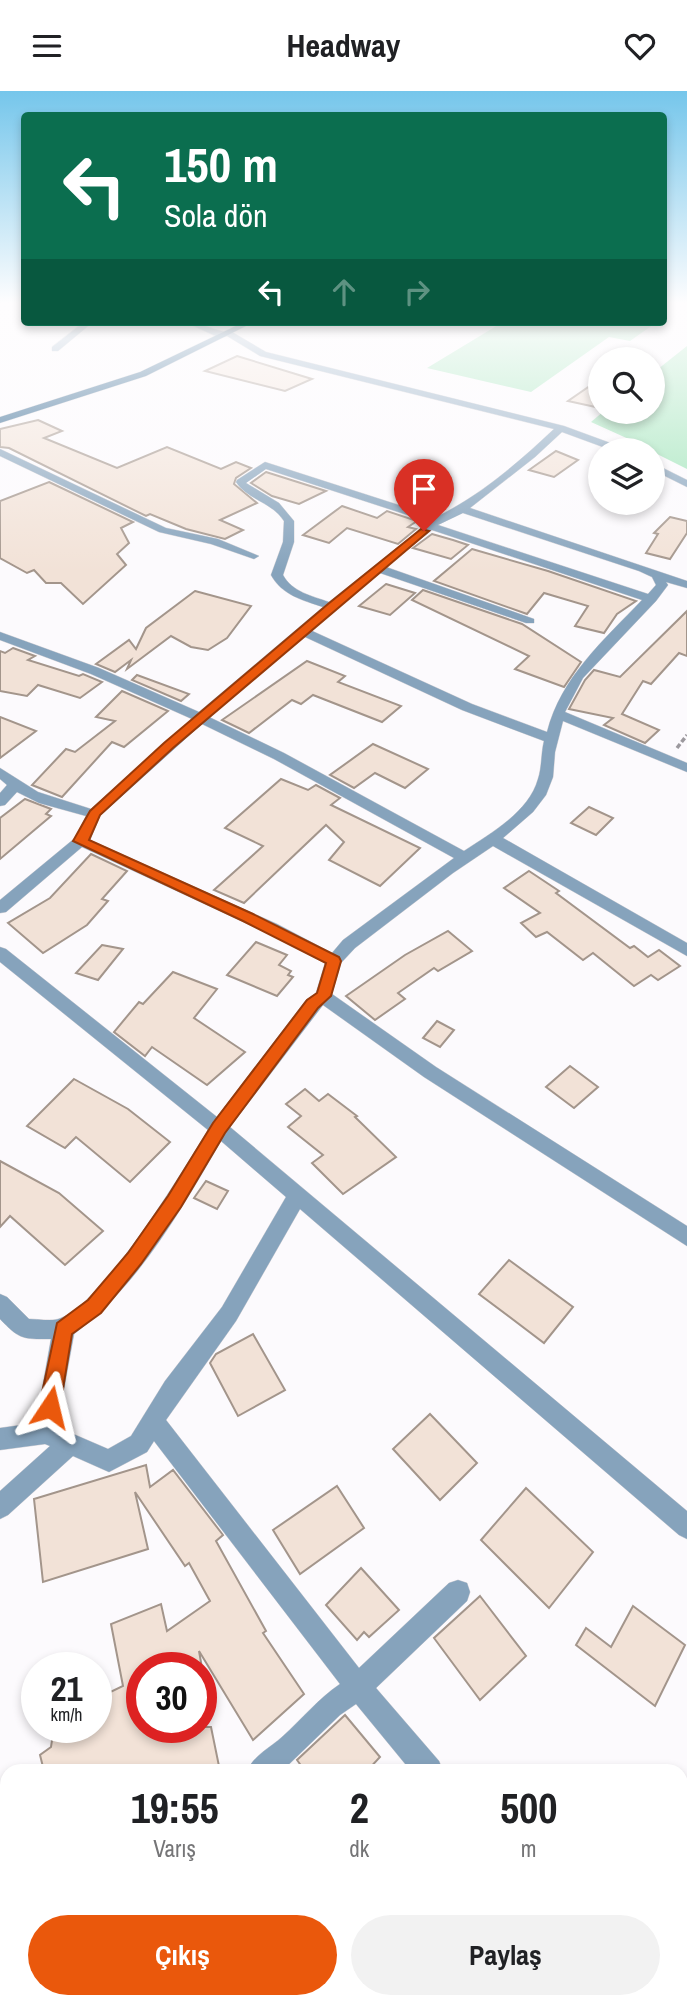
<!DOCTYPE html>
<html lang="tr">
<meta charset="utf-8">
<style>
:root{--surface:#fff;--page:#f2f2f2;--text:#202124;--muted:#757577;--accent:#ea580c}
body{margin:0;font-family:"Archivo Narrow",sans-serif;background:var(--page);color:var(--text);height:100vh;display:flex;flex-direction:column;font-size:26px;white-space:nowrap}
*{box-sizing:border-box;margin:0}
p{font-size:23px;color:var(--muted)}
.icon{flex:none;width:38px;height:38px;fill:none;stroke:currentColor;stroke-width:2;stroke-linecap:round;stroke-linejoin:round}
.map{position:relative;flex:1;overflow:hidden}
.drawer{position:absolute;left:0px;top:1673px;width:688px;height:245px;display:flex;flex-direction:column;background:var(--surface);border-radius:21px 21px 0 0;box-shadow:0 4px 10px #0003}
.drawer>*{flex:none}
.guide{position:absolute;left:21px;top:21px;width:646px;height:214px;border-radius:7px;box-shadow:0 4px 10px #0003;background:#0b6e4f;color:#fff;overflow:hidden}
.tools{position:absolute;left:588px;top:256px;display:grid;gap:14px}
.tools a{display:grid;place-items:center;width:77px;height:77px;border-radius:50%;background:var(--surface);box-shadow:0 4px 10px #0003;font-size:35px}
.speed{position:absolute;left:21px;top:1561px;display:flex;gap:14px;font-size:35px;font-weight:700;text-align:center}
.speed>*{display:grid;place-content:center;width:91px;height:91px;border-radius:50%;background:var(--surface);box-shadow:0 4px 10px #0003;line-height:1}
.speed small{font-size:18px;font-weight:400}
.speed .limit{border:10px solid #d22;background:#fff;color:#111}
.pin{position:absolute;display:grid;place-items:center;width:60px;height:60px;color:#fff;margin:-72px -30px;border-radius:50% 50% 50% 0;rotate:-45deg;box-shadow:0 0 7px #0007}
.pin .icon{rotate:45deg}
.me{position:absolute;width:77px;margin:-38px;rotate:10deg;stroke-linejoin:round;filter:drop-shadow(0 0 5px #0008)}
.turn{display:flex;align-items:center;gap:24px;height:147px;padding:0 28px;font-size:32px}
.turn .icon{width:91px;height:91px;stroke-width:2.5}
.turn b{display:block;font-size:49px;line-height:60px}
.lanes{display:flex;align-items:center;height:66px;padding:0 28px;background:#0003;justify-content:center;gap:35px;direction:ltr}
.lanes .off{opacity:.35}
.eta{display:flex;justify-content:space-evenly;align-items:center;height:119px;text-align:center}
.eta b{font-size:42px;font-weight:800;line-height:49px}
.cta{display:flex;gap:14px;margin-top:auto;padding:14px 28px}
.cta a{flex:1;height:80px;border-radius:42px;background:var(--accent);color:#fff;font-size:28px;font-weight:800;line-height:80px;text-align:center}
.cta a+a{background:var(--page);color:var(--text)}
header{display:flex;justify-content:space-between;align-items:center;height:91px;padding:0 28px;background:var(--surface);font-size:32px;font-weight:800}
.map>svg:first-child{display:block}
</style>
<header><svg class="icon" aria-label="menu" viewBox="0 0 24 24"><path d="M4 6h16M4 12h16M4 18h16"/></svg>Headway<svg class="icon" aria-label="heart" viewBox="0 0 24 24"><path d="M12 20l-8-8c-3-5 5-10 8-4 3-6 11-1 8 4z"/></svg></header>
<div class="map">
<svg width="687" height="1918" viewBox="0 0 687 1918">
<rect width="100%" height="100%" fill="#fcfafd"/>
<g fill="#9de4b7">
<polygon points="503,231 657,231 630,250 609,246 531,301 427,277"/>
<polygon points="687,255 687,378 653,361 653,359 591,331 604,320 653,320 653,282"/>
</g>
<g fill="#f2e2d7" stroke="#a3958b" stroke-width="2">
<polygon points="237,265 312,288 285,300 205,280"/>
<polygon points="600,288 600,317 568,310"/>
<polygon points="38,329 62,340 44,347 117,377 167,356 221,378 236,371 251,377 236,387 234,393 257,412 220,429 243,439 225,448 186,438 150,423 146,425 9,357 0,356 0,338"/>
<polygon points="556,360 578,369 554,386 529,379"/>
<polygon points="266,381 326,400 299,413 272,405 251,392"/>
<polygon points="49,391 133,431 121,437 129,452 117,463 126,474 83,513 61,492 46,492 34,479 27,482 0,467 0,410"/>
<polygon points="342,415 377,427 387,420 417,430 408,436 416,438 398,453 347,437 329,452 303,444"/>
<polygon points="670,426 687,430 687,442 670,468 646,462 658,443 654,442"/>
<polygon points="432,443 453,449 468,454 451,468 413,457"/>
<polygon points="472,458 548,480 636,510 617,523 604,542 575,535 588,515 544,502 527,523 434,490"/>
<polygon points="386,493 415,502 390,524 359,515"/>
<polygon points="423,499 522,533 581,571 564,596 515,578 529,565 412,509"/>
<polygon points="195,500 251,515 227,547 208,559 191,556 171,545 127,578 131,569 115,581 96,573 129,549 136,558 146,537"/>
<polygon points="687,520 687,565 679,562 651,593 643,590 622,623 659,639 645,652 604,634 613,627 569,618 585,589 594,579 620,586"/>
<polygon points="13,557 35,565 28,569 79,585 83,583 102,591 80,607 38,594 27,605 0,600 0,560 5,562"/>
<polygon points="307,570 345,585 338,591 401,615 382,631 313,604 301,613 292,609 249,642 222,629"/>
<polygon points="137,584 189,603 181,610 132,589"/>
<polygon points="122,600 168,620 124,656 112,651 62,706 32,694 66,658 75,661 115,630 96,626"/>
<polygon points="0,626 36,640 0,667"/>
<polygon points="373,653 428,678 405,697 375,682 354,697 330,684"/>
<polygon points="281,688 308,699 316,694 340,707 331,714 420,757 380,795 329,769 344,751 326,734 244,812 214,799 263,755 225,737"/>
<polygon points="25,708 51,718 46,723 51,725 0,768 0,727"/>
<polygon points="589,716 613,727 596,744 571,732"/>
<polygon points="91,763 127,780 102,808 108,810 87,834 43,862 8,832 50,807"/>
<polygon points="529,780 559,800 556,802 630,857 634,855 648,866 659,859 680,875 658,889 651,884 634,895 593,862 583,869 547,841 536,846 521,832 540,822 504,797"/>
<polygon points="448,840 472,860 438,880 434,877 398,902 405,908 375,929 346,905 405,864"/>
<polygon points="256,851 287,864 279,874 291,880 288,884 293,886 277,905 227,884"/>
<polygon points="102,854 123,858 98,889 76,882"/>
<polygon points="173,881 217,898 194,927 245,961 207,994 152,956 145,965 114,941 139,911 143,913"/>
<polygon points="437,930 454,939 440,956 423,947"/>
<polygon points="570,975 598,996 574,1017 546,996"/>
<polygon points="74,988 128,1018 170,1051 130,1091 76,1046 65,1057 27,1035"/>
<polygon points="305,998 319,1010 328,1003 357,1025 355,1026 396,1066 343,1103 312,1072 323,1064 288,1036 301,1025 286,1013"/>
<polygon points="0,1070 59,1102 103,1140 65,1174 10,1125 0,1136"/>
<polygon points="206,1090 228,1100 217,1118 194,1107"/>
<polygon points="509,1169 573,1216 544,1252 479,1203"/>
<polygon points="253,1243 285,1299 238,1325 210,1272 216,1263"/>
<polygon points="430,1323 477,1372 440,1409 393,1358"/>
<polygon points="146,1374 150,1396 173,1379 223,1444 216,1450 266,1540 263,1542 304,1603 253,1649 199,1560 202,1577 142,1577 142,1636 211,1636 220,1680 44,1680 40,1664 51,1656 54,1636 96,1636 96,1608 123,1595 111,1533 161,1513 167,1540 210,1510 189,1472 185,1475 135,1401 148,1458 43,1491 34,1408"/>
<polygon points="337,1395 364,1437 300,1483 273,1439"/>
<polygon points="526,1397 593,1461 549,1517 481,1449"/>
<polygon points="361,1477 399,1519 369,1546 364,1541 357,1549 326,1514"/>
<polygon points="480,1505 526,1565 480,1609 434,1547"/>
<polygon points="633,1515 685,1554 655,1615 576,1554 586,1537 611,1556"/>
<polygon points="345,1624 380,1666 367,1680 305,1680 297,1669"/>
</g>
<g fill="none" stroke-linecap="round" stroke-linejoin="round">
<defs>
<g id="minor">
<polygon points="84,231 93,231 58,260 52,260 52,256"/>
<polygon points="104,231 117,231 113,233"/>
<path d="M 185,231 C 202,231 217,242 232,241 L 266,261 L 564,335 L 624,357 L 626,359 L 611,359 L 562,341 L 535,366 L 470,417 L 687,490 L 687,497 L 666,491 L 668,494 L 656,510 L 583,587 L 565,621 L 687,672 L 687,681 L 563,630 L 555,661 L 553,686 L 546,704 L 533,721 L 503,747 L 687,852 L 687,865 L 493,755 L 453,782 L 355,857 L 341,872 L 332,903 L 436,976 L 687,1135 L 687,1155 L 424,986 L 323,914 L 230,1036 L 687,1420 L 687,1448 L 679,1444 L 300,1118 L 236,1230 L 166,1329 L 359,1577 L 449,1492 L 458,1489 L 467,1492 L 470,1501 L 467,1510 L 376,1597 L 439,1670 L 443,1680 L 411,1680 L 356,1613 L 340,1624 L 282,1680 L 247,1680 C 254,1664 270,1657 282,1646 C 302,1628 318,1608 340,1593 L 154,1350 L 147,1361 L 109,1381 L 73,1365 L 8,1424 L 0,1428 L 0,1400 L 50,1355 L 45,1353 L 0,1359 L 0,1337 L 36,1332 L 51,1248 C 23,1248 20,1249 0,1228 L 0,1203 L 7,1206 L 29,1228 C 38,1228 53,1231 61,1227 C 104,1211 182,1081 208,1039 L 0,871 L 0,856 L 6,858 L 217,1026 L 306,909 L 316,902 L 325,872 L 265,841 L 82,756 L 6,821 L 0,822 L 0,809 L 75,747 L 86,725 L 39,712 L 17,701 L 5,714 L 0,715 L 0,702 L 7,694 L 0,688 L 0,677 L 38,701 L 91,718 L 192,628 L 91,583 L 0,549 L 0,541 L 99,577 L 199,621 L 323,516 C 302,509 282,504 271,484 L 283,451 L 284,430 C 272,411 248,409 236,391 L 237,389 L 265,371 L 436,426 C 480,405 519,371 554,338 L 260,265 L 227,245 L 220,247 ZM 266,378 L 429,431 L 329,511 C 312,505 292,501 283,484 L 294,451 L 294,430 L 279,412 L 246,392 ZM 463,422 L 639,480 L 652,486 L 656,494 L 648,503 L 438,434 ZM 432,439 L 642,509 C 604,549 561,586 547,641 L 472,613 L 310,539 L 380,482 L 526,532 L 534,532 L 534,528 L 386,476 ZM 303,545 L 462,619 L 544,650 C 541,662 542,676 538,688 C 529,721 491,742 464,760 L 284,662 L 209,626 ZM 202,633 L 274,668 L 454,767 L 343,849 L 332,862 L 277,833 L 90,749 L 100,725 ZM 221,1050 L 286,1106 L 222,1216 L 165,1290 L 131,1345 L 108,1358 L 57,1336 L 74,1243 C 138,1195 181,1119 221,1050 Z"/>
<polygon points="0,358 166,437 218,448 259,465 254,468 211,453 159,441 0,365"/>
<polygon points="653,372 687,389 687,396 653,379"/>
<polygon points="7,1862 7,1892 0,1894 0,1864"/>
<polygon points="8,1911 38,1911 39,1918 9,1918"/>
<polygon points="390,1911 423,1911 426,1918 393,1918"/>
<polygon points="611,1911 644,1911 647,1918 614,1918"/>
</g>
<polygon id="major" points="244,231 254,231 146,285 0,332 0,326 140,281"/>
</defs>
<use href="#minor" stroke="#d8d5d9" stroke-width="1"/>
<use href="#major" stroke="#d8d5d9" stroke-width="1"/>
<polyline stroke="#9c999e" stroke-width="3.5" stroke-dasharray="5 2.5" stroke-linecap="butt" points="677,657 687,644"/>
<use href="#minor" fill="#86a3bc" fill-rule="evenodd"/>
<use href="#major" fill="#1f5885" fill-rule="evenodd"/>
</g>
<linearGradient id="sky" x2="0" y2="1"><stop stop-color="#75c6eb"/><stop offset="0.44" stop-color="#fefdfe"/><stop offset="1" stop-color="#fefdfe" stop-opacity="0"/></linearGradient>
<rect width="687" height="481" fill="url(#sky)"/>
<polygon fill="#ea580c" stroke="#983908" stroke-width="2" points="421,438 429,440 173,657 100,724 89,749 253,823 339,866 341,870 331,905 318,917 225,1042 181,1116 141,1173 101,1222 72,1243 60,1316 57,1323 50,1326 42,1323 39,1316 57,1232 88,1209 128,1162 168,1105 213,1032 307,909 317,902 326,872 243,830 73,750 90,720 164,652 328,513"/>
</svg>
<div class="tools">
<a><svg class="icon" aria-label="search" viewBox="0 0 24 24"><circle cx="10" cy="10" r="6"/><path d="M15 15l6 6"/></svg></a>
<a><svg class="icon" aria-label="layers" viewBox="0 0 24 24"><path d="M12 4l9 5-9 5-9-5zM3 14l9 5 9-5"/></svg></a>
</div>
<div class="speed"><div>21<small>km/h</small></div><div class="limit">30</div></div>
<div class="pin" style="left:424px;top:440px;background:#d93025"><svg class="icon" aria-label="arrive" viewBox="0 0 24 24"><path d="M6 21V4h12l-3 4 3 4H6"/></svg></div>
<svg class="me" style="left:50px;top:1316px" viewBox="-20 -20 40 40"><path d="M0-17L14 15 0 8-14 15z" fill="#ea580c" stroke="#fff" stroke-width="4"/></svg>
<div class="guide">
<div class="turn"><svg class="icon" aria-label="left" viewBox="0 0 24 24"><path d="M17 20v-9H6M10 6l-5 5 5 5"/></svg><div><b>150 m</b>Sola dön</div></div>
<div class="lanes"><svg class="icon" aria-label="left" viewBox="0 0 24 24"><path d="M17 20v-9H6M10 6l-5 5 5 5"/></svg><svg class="icon off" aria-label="ahead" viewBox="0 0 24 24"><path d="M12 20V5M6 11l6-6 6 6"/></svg><svg class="icon off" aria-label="right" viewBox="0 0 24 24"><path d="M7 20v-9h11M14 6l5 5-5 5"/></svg></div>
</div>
<section class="drawer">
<div class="eta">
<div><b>19:55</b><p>Varış</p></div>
<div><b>2</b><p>dk</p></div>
<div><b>500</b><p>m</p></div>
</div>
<div class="cta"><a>Çıkış</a><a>Paylaş</a></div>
</section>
</div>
